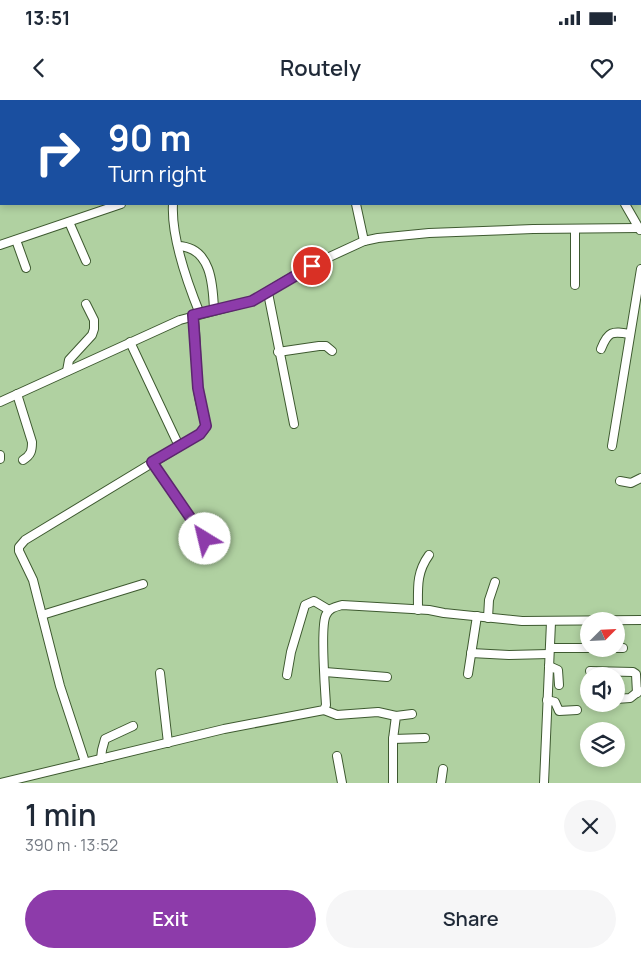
<!DOCTYPE html>
<meta charset="utf-8">
<style>
:root{--surface:#fff;--page:#f6f6f7;--text:#1f2937;--muted:#747a83;--accent:#8d3baa}
body{margin:0;font-family:Manrope,sans-serif;background:var(--page);color:var(--text);height:100vh;display:flex;flex-direction:column;font-size:19px;white-space:nowrap}
*{box-sizing:border-box;margin:0}
p{font-size:16px;color:var(--muted)}
.icon{flex:none;width:28px;height:28px;fill:none;stroke:currentColor;stroke-width:2;stroke-linecap:round;stroke-linejoin:round}
.map{position:relative;height:683px;overflow:hidden}
.side{display:flex;flex-direction:column;background:var(--surface);flex:1}
.side>*{flex:none}
.banner{position:absolute;left:0px;top:0px;width:641px;height:105px;box-shadow:0 2px 8px #0003;background:#1a4fa0;color:#fff;overflow:hidden}
.needle{width:32px;rotate:66deg}
.buttons{position:absolute;left:580px;top:512px;display:grid;gap:10px}
.buttons a{display:grid;place-items:center;width:45px;height:45px;border-radius:50%;background:var(--surface);box-shadow:0 2px 8px #0003;font-size:25px}
.pin{position:absolute;display:grid;place-items:center;width:42px;height:42px;color:#fff;margin:-21px;border:2px solid #fff;border-radius:50%;box-shadow:0 1px 5px #0007}
.me{position:absolute;width:55px;margin:-28px;rotate:324deg;stroke-linejoin:round;filter:drop-shadow(0 0 4px #0008)}
.turn{display:flex;align-items:center;gap:18px;height:105px;padding:0 25px;font-size:22px}
.turn .icon{width:65px;height:65px;stroke-width:2.5}
.turn b{display:block;font-size:35px;line-height:42px}
.round{display:grid;place-items:center;flex:none;width:52px;height:52px;border-radius:26px;background:var(--page)}
.summary{display:flex;align-items:center;justify-content:space-between;height:85px;padding:0 25px}
h1{font-size:30px;font-weight:600;line-height:38px}
.primary-button{display:flex;gap:10px;margin-top:auto;padding:10px 25px}
.primary-button a{flex:1;height:58px;border-radius:30px;background:var(--accent);color:#fff;font-size:20px;font-weight:600;line-height:58px;text-align:center}
.primary-button a+a{background:var(--page);color:var(--text)}
.status{display:flex;justify-content:space-between;align-items:center;height:35px;padding:0 25px;background:var(--surface);direction:ltr}
.status svg{height:14px;fill:currentColor}
header{display:flex;justify-content:space-between;align-items:center;height:65px;padding:0 25px;background:var(--surface);font-size:22px;font-weight:600}
.map>svg:first-child{display:block}
</style>
<div class="status"><b>13:51</b><svg viewBox="0 0 49 12"><path d="M0 12V9h3v3zM5 12V6h3v6zM10 12V3h3v9zM15 12V0h3v12zM26 1h20v11H26zM47 4h2v5h-2z"/></svg></div>
<header><svg class="icon" aria-label="back" viewBox="0 0 24 24"><path d="M15 5l-7 7 7 7"/></svg>Routely<svg class="icon" aria-label="heart" viewBox="0 0 24 24"><path d="M12 20l-8-8c-3-5 5-10 8-4 3-6 11-1 8 4z"/></svg></header>
<div class="map">
<svg width="641" height="683" viewBox="0 0 641 683">
<rect width="100%" height="100%" fill="#b0d1a1"/>
<g fill="none" stroke-linecap="round" stroke-linejoin="round">
<defs>
<g id="minor">
<polyline points="191,0 192,1"/>
<polyline points="215,0 217,1"/>
<polyline points="356,0 357,1"/>
<polyline points="543,0 543,1"/>
<polyline points="558,0 558,1"/>
<polyline points="103,1 109,0"/>
<polyline points="572,1 577,0"/>
<polyline points="0,39 1,38"/>
<polyline points="640,71 641,72"/>
<path d="M 173,104 C 171,138 187,182 200,214"/>
<polyline points="356,104 364,141"/>
<polyline points="625,104 640,130"/>
<polyline points="69,122 86,161"/>
<polyline points="575,129 575,185"/>
<polyline points="16,140 26,168"/>
<polyline points="0,145 121,104"/>
<path d="M 178,146 C 211,147 213,184 214,210"/>
<polyline points="268,193 294,324"/>
<polyline points="130,242 179,346"/>
<path d="M 601,249 C 608,231 612,231 630,234"/>
<polyline points="278,252 319,246 326,246 332,251"/>
<polyline points="67,271 69,260 92,235 94,229 94,220 86,204"/>
<path d="M 17,294 L 32,342 C 32,351 31,355 23,360"/>
<polyline points="0,302 180,220 252,201 312,165 364,141 378,138 429,133 533,129 639,128"/>
<polyline points="612,346 641,169"/>
<polyline points="0,355 0,359"/>
<polyline points="152,363 205,439"/>
<polyline points="620,381 631,383 641,378"/>
<path d="M 418,510 C 418,488 416,473 429,455"/>
<polyline points="42,515 143,484"/>
<polyline points="488,518 489,500 495,482"/>
<polyline points="550,548 589,548"/>
<polyline points="616,548 623,548"/>
<polyline points="471,553 509,555 549,554"/>
<polyline points="549,566 558,570 559,585"/>
<polyline points="590,571 633,572 636,574 637,593"/>
<polyline points="325,572 387,577"/>
<polyline points="160,573 168,643"/>
<polyline points="468,574 477,516"/>
<polyline points="287,575 291,552 305,505 314,501 329,510"/>
<polyline points="616,599 630,598 639,591"/>
<polyline points="547,600 555,602 559,611 577,610"/>
<polyline points="324,610 337,615 378,612 396,616"/>
<polyline points="393,639 425,638"/>
<polyline points="337,656 342,683"/>
<polyline points="101,659 102,650 105,639 133,626"/>
<path d="M 85,662 L 60,586 L 33,480 L 19,451 L 19,447 L 25,440 L 200,334 C 208,328 206,322 203,313 C 193,282 199,248 193,215"/>
<path d="M 1,683 L 224,629 L 324,610 L 326,605 C 325,588 320,526 326,515 C 329,508 335,507 342,505 L 429,510 L 444,513 L 522,521 L 641,520"/>
<polyline points="393,683 393,639 396,616 412,614"/>
<polyline points="441,683 443,669"/>
<polyline points="544,683 551,522"/>
</g>
</defs>
<use href="#minor" stroke="#3e5a30" stroke-width="10"/>
<use href="#minor" stroke="#fff" stroke-width="8"/>
</g>
<g fill="none" stroke-linecap="round" stroke-linejoin="round">
<defs>
<polyline id="route" points="205,439 152,362 200,334 206,326 198,288 193,215 252,201 312,166"/>
</defs>
<use href="#route" stroke="#5c266e" stroke-width="12"/>
<use href="#route" stroke="#8d3baa" stroke-width="9"/>
</g>
</svg>
<div class="buttons">
<a><svg class="needle" viewBox="-14 -14 28 28"><path d="M0-13l5 13h-10z" fill="#e53935"/><path d="M0 13l5-13h-10z" fill="#747a83"/></svg></a>
<a><svg class="icon" aria-label="sound" viewBox="0 0 24 24"><path d="M4 9h4l5-4v14l-5-4H4zM17 9q2 3 0 6"/></svg></a>
<a><svg class="icon" aria-label="layers" viewBox="0 0 24 24"><path d="M12 4l9 5-9 5-9-5zM3 14l9 5 9-5"/></svg></a>
</div>
<div class="pin" style="left:312px;top:166px;background:#d93025"><svg class="icon" aria-label="arrive" viewBox="0 0 24 24"><path d="M6 21V4h12l-3 4 3 4H6"/></svg></div>
<svg class="me" style="left:205px;top:439px" viewBox="-20 -20 40 40"><circle r="19" fill="#fff"/><path d="M0-13L10 11 0 6-10 11z" fill="#8d3baa"/></svg>
<div class="banner">
<div class="turn"><svg class="icon" aria-label="right" viewBox="0 0 24 24"><path d="M7 20v-9h11M14 6l5 5-5 5"/></svg><div><b>90 m</b>Turn right</div></div>
</div>
</div>
<section class="side">
<div class="summary"><div><h1>1 min</h1><p>390 m · 13:52</p></div><a class="round"><svg class="icon" aria-label="close" viewBox="0 0 24 24"><path d="M6 6l12 12M18 6L6 18"/></svg></a></div>
<div class="primary-button"><a>Exit</a><a>Share</a></div>
</section>
